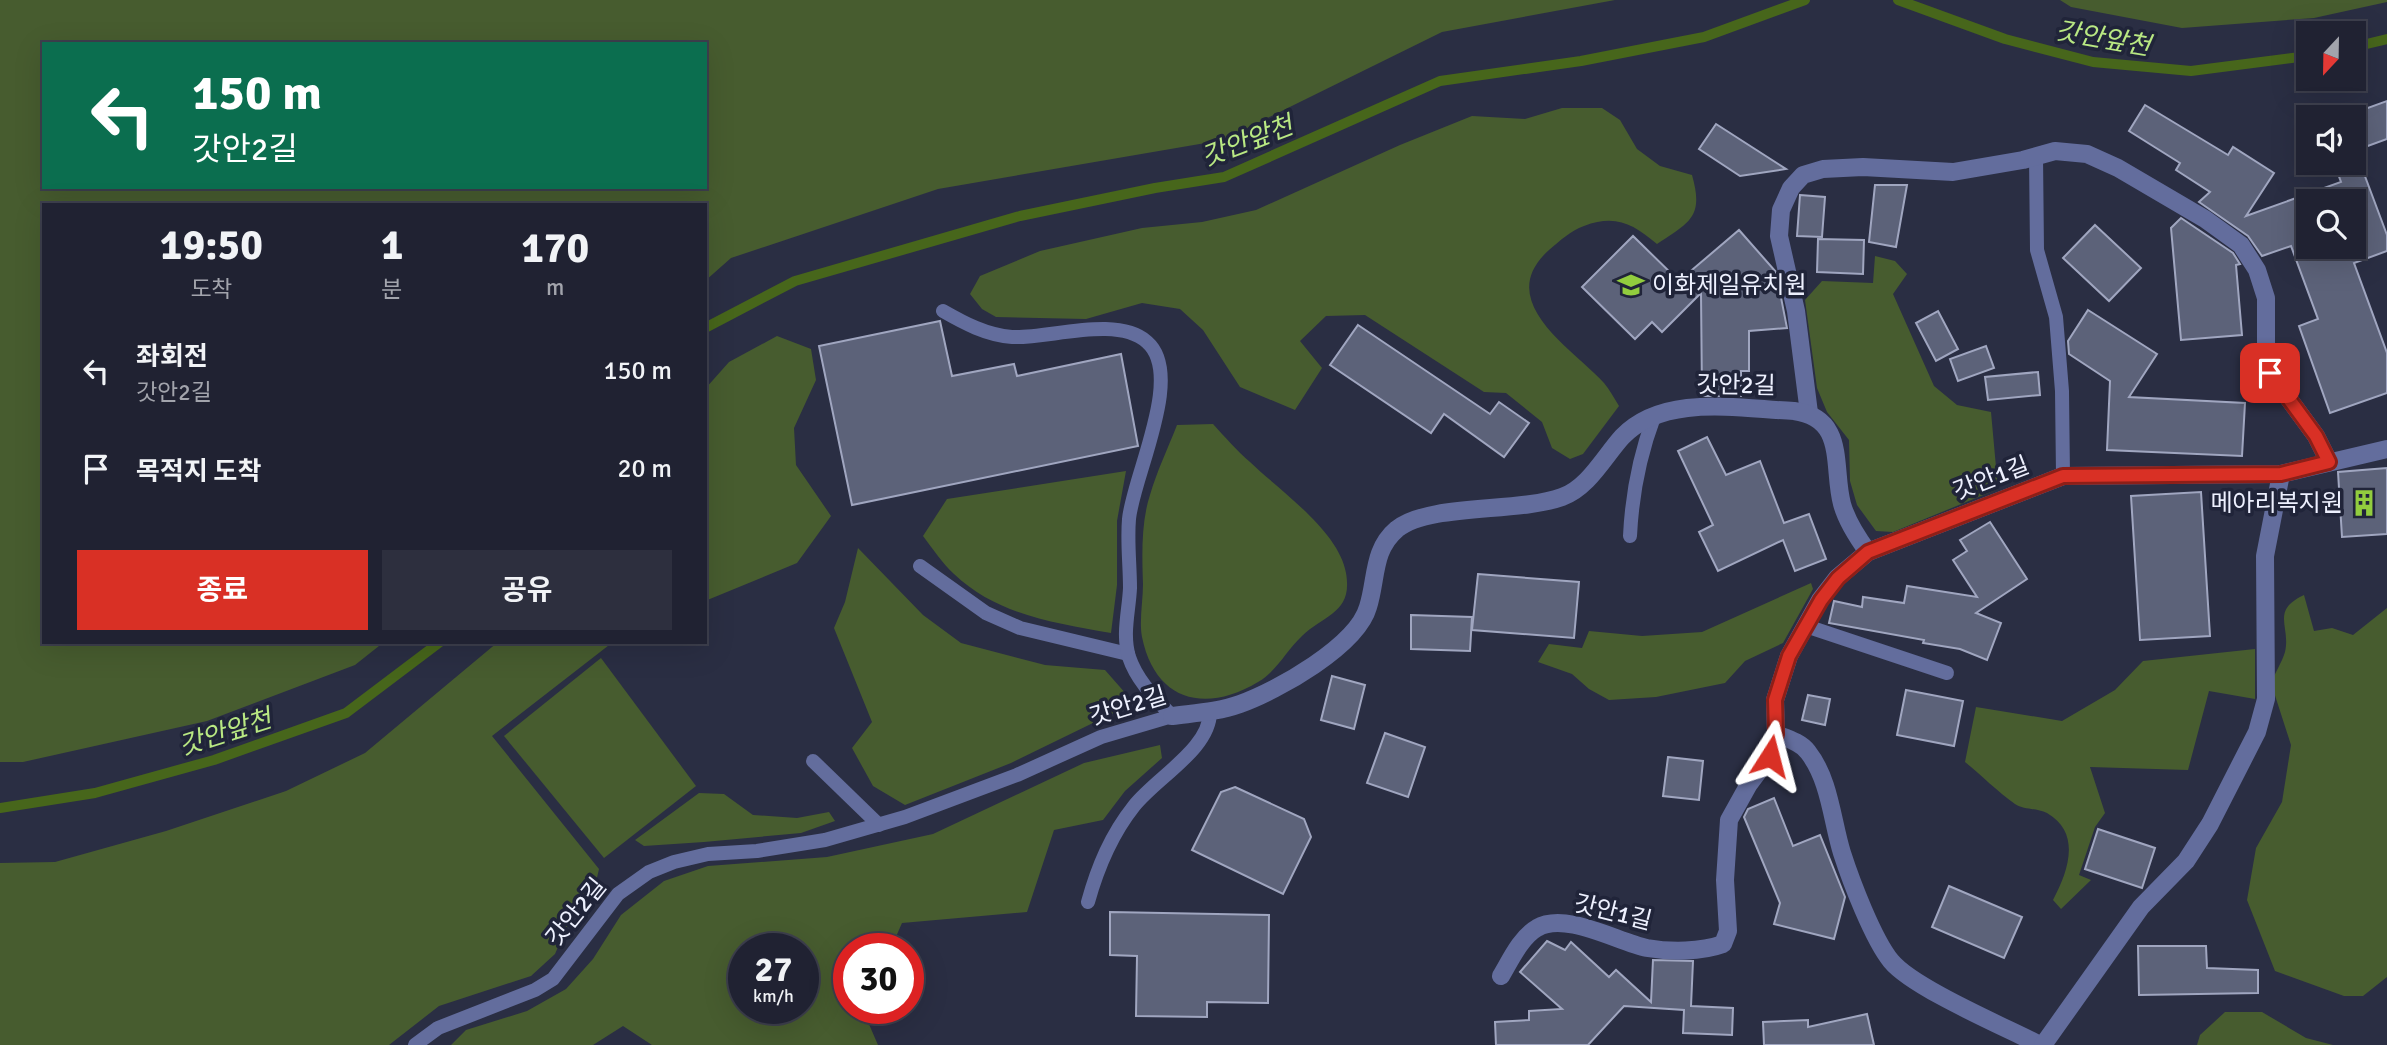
<!DOCTYPE html>
<html lang="ko">
<meta charset="utf-8">
<style>
:root{--surface:#202232;--page:#2d2f3e;--text:#f1f3f6;--muted:#a2a4ac;--line:#3d3f4d;--accent:#d93025}
body{margin:0;font-family:Signika,"Noto Sans KR",sans-serif;background:var(--page);color:var(--text);height:100vh;display:flex;flex-direction:column;font-size:26px;white-space:nowrap}
*{box-sizing:border-box;margin:0}
p{font-size:23px;color:var(--muted)}
.icon{flex:none;width:38px;height:38px;fill:none;stroke:currentColor;stroke-width:2;stroke-linecap:round;stroke-linejoin:round}
.map{position:relative;flex:1;overflow:hidden}
.side{position:absolute;left:42px;top:203px;width:665px;height:441px;display:flex;flex-direction:column;background:var(--surface);border-radius:0px;box-shadow:0 7px 28px #0002,0 0 0 2px var(--line)}
.side>*{flex:none}
.guide{position:absolute;left:42px;top:42px;width:665px;height:147px;border-radius:0px;box-shadow:0 7px 28px #0002,0 0 0 2px var(--line);background:#0b6e4f;color:#fff;overflow:hidden}
.needle{width:46px;rotate:202deg}
.buttons{position:absolute;left:2296px;top:21px;display:grid;gap:14px}
.buttons a{display:grid;place-items:center;width:70px;height:70px;border-radius:0px;background:var(--surface);box-shadow:0 7px 28px #0002,0 0 0 2px var(--line);font-size:35px}
.speed{position:absolute;left:728px;top:933px;display:flex;gap:14px;font-size:35px;font-weight:700;text-align:center}
.speed>*{display:grid;place-content:center;width:91px;height:91px;border-radius:50%;background:var(--surface);box-shadow:0 7px 28px #0002,0 0 0 2px var(--line);line-height:1}
.speed small{font-size:18px;font-weight:400}
.speed .limit{border:10px solid #d22;background:#fff;color:#111}
.pin{position:absolute;display:grid;place-items:center;width:60px;height:60px;color:#fff;margin:-30px;border-radius:14px;box-shadow:0 4px 10px #0006}
.me{position:absolute;width:77px;margin:-38px;rotate:9deg;stroke-linejoin:round;filter:drop-shadow(0 0 5px #0008)}
.turn{display:flex;align-items:center;gap:24px;height:147px;padding:0 35px;font-size:32px}
.turn .icon{width:91px;height:91px;stroke-width:2.5}
.turn b{display:block;font-size:49px;line-height:60px}
.eta{display:flex;justify-content:space-evenly;align-items:center;height:119px;text-align:center}
.eta b{font-size:42px;font-weight:700;line-height:49px}
.action{display:flex;gap:14px;margin-top:auto;padding:14px 35px}
.action a{flex:1;height:80px;border-radius:0px;background:var(--accent);color:#fff;font-size:28px;font-weight:700;line-height:80px;text-align:center}
.action a+a{background:var(--page);color:var(--text)}
ul{padding:0;list-style:none}
li{display:flex;align-items:center;gap:21px;height:98px;padding:0 35px}
li div{flex:1}
li b{display:block;font-size:26px}
li em{font-style:normal}
.map>svg:first-child{display:block}
</style>
<div class="map">
<svg width="2387" height="1045" viewBox="0 0 2387 1045">
<rect width="100%" height="100%" fill="#2a2e43"/>
<g fill="#475c2f" fill-rule="evenodd">
<path d="M 0,0 L 1615,0 L 1442,32 L 1223,140 L 938,189 L 731,258 L 705,281 L 705,205 L 44,205 L 44,642 L 384,642 L 355,665 L 207,721 L 23,762 L 0,762 ZM 44,44 L 705,44 L 705,187 L 44,187 Z"/>
<polygon points="2060,0 2387,0 2387,2 2314,18 2182,28 2071,7"/>
<path d="M 1562,108 L 1602,108 L 1620,120 L 1637,149 L 1660,166 L 1692,175 C 1704,217 1690,222 1657,244 C 1633,224 1616,214 1584,226 C 1570,231 1561,240 1549,250 C 1492,301 1573,349 1604,383 C 1610,390 1614,398 1619,406 L 1583,454 L 1570,459 L 1552,448 L 1542,422 L 1506,393 L 1484,392 L 1365,315 L 1326,316 L 1300,341 L 1322,368 L 1295,410 L 1240,387 L 1203,330 L 1180,309 L 1142,303 L 1086,319 L 996,317 L 982,309 L 970,294 L 980,276 L 1040,251 L 1142,228 L 1202,222 L 1256,210 L 1400,145 L 1472,116 L 1525,119 Z"/>
<polygon points="1875,256 1895,261 1907,274 1893,294 1934,386 1957,405 1991,412 1998,489 1893,532 1876,531 1857,505 1850,481 1849,440 1827,412 1817,388 1805,300 1822,281 1873,283"/>
<polygon points="777,336 811,349 816,380 794,428 796,465 831,516 797,563 705,601 705,389 729,362"/>
<path d="M 1213,424 C 1225,437 1237,451 1250,462 C 1279,490 1339,531 1346,573 C 1353,613 1325,614 1302,636 C 1286,651 1277,671 1258,682 C 1205,714 1155,701 1142,637 C 1139,621 1143,601 1143,584 C 1142,556 1141,522 1150,495 C 1157,471 1168,448 1177,425 Z"/>
<path d="M 1126,471 L 1117,521 L 1117,585 L 1111,633 C 1055,623 997,615 954,574 C 942,563 933,549 923,536 L 947,499 Z"/>
<polygon points="858,548 923,615 961,643 1045,665 1105,670 1134,703 1011,763 905,805 873,786 852,748 872,722 834,628 845,602"/>
<polygon points="1811,583 1813,589 1783,643 1745,661 1725,683 1656,697 1609,700 1589,689 1572,674 1538,662 1549,644 1582,648 1589,631 1642,636 1702,632"/>
<path d="M 2304,595 L 2314,631 L 2332,628 L 2353,635 L 2387,608 L 2387,977 L 2363,996 L 2344,996 L 2275,971 L 2247,900 L 2256,848 L 2282,802 L 2291,745 L 2271,683 C 2275,673 2282,662 2285,652 C 2291,626 2270,611 2304,595 Z"/>
<polygon points="498,642 613,642 492,736 599,869 596,882 568,924 555,954 531,976 439,1006 389,1045 0,1045 0,863 55,862 166,831 286,791 365,753"/>
<path d="M 2255,649 L 2255,699 L 2209,691 L 2188,770 L 2090,767 L 2105,813 L 2095,827 L 2079,875 L 2091,880 L 2061,909 L 2053,900 C 2068,872 2082,833 2047,813 C 2037,808 2024,810 2015,804 C 1998,792 1981,775 1965,762 L 1976,707 L 2062,721 L 2115,690 L 2143,661 Z"/>
<polygon points="601,658 696,786 604,858 504,736"/>
<path d="M 1160,745 L 1162,758 L 1125,791 L 1103,820 L 1054,830 L 1027,912 L 902,923 L 891,948 L 849,948 L 849,1008 L 868,1008 L 865,1015 L 878,1045 L 652,1045 L 623,1026 L 593,1045 L 451,1045 L 466,1030 L 527,1011 L 566,989 L 593,959 L 621,915 L 664,881 L 708,866 L 827,857 L 933,834 L 1084,763 ZM 744,948 L 803,948 L 803,1008 L 744,1008 Z"/>
<polygon points="699,793 724,794 753,815 797,818 829,812 835,821 801,833 704,842 644,846 635,840"/>
<polygon points="2225,1012 2262,1012 2306,1038 2333,1045 2197,1045 2200,1035"/>
</g>
<g fill="none" stroke-linecap="round" stroke-linejoin="round">
<g stroke="#47661b" stroke-width="10">
<polyline points="1898,0 2005,39 2093,62 2191,71 2308,56"/>
<polyline points="2354,47 2387,39"/>
<polyline points="705,328 795,281 1020,216 1155,188 1224,177 1440,81 1581,61 1704,37 1805,0"/>
<polyline points="0,808 95,793 214,760 346,713 440,642"/>
</g>
</g>
<g fill="#5c6279" stroke="#a0a6c0" stroke-width="2" fill-rule="evenodd">
<polygon points="2387,101 2387,139 2354,151 2354,113"/>
<path d="M 2145,105 L 2228,155 L 2233,147 L 2274,173 L 2246,216 L 2341,182 L 2334,163 L 2360,163 L 2387,235 L 2387,251 L 2354,263 L 2387,353 L 2387,393 L 2330,413 L 2299,326 L 2318,319 L 2291,246 L 2262,256 L 2248,236 L 2199,202 L 2210,192 L 2176,170 L 2180,163 L 2129,131 ZM 2308,201 L 2354,201 L 2354,247 L 2308,247 Z"/>
<polygon points="1716,124 1786,169 1740,176 1699,149"/>
<polygon points="1875,185 1907,185 1896,247 1869,242"/>
<polygon points="1800,195 1825,197 1822,237 1797,236"/>
<polygon points="2181,218 2233,253 2240,264 2236,265 2242,335 2181,340 2171,228"/>
<polygon points="2095,225 2141,268 2109,301 2063,258"/>
<polygon points="1739,230 1776,272 1787,328 1749,331 1749,371 1741,371 1741,396 1702,396 1701,293 1662,332 1652,322 1635,339 1582,287 1633,236 1679,281"/>
<polygon points="1818,239 1864,240 1863,274 1817,272"/>
<polygon points="2088,310 2157,354 2129,397 2245,403 2242,456 2107,450 2110,381 2069,354 2068,341"/>
<polygon points="1938,311 1958,349 1936,361 1916,323"/>
<polygon points="940,321 952,376 1014,364 1017,376 1121,354 1138,446 852,505 819,346"/>
<polygon points="1358,325 1490,414 1499,402 1529,423 1504,457 1444,414 1431,433 1330,365"/>
<polygon points="1986,346 1994,368 1958,381 1950,359"/>
<polygon points="2038,372 2040,395 1988,400 1985,377"/>
<polygon points="1707,437 1726,475 1760,461 1784,523 1809,514 1826,559 1795,571 1783,540 1718,571 1699,532 1713,525 1678,451"/>
<polygon points="2387,468 2387,534 2342,537 2338,472"/>
<polygon points="2201,492 2210,636 2140,640 2131,496"/>
<polygon points="1990,522 2027,579 1976,613 2001,623 1987,660 1960,649 1923,643 1924,640 1829,623 1834,601 1862,607 1863,597 1904,603 1907,586 1977,597 1953,560 1967,551 1960,540"/>
<polygon points="1478,574 1579,582 1574,638 1472,630"/>
<polygon points="1411,615 1472,617 1470,651 1411,649"/>
<polygon points="1332,676 1365,685 1354,729 1321,720"/>
<polygon points="1906,690 1963,701 1954,746 1897,735"/>
<polygon points="1808,695 1830,699 1825,725 1802,720"/>
<polygon points="1385,733 1425,747 1408,797 1367,783"/>
<polygon points="1668,757 1703,761 1699,800 1663,796"/>
<polygon points="1235,787 1304,819 1311,837 1283,894 1192,850 1221,792"/>
<polygon points="1774,798 1793,846 1820,835 1845,897 1834,939 1774,924 1780,903 1744,817 1748,809"/>
<polygon points="2098,829 2155,848 2142,888 2085,869"/>
<polygon points="1949,886 2022,917 2004,958 1932,927"/>
<polygon points="1110,912 1269,915 1268,1003 1207,1002 1207,1017 1136,1016 1137,956 1110,955"/>
<polygon points="1547,941 1565,950 1571,942 1609,977 1616,970 1651,1002 1653,960 1693,961 1691,1006 1733,1008 1732,1035 1683,1033 1684,1010 1624,1006 1588,1045 1496,1045 1495,1022 1529,1020 1529,1011 1562,1009 1520,972"/>
<polygon points="2138,946 2206,946 2207,968 2258,970 2258,993 2139,995"/>
<polygon points="1867,1014 1874,1045 1764,1045 1763,1022 1808,1020 1808,1027"/>
</g>
<g fill="none" stroke-linecap="round" stroke-linejoin="round">
<g stroke="#636d9d" stroke-width="14">
<polyline points="2036,156 2037,250 2056,317 2062,391 2063,476"/>
<path d="M 1630,536 C 1632,494 1639,457 1654,417"/>
<polyline points="920,566 986,613 1020,628 1128,654"/>
<polyline points="1806,626 1947,673"/>
<polyline points="813,761 879,825"/>
<path d="M 1088,902 C 1098,866 1111,835 1134,806 C 1157,777 1210,749 1210,712"/>
<path d="M 415,1045 L 438,1028 L 535,990 L 553,979 L 618,894 L 649,872 L 674,862 L 708,854 L 757,851 L 825,840 L 905,817 L 1017,775 L 1101,737 L 1172,716 C 1155,698 1137,681 1129,657 C 1122,634 1129,611 1130,588 C 1130,565 1127,542 1129,519 C 1133,476 1185,375 1147,342 C 1117,315 1048,339 1012,337 C 986,335 964,323 943,311"/>
</g>
<g stroke="#636d9d" stroke-width="18">
<polyline points="1809,413 1796,311 1779,236 1781,210 1791,188 1803,175 1823,169 1863,167 1953,172 2023,160 2055,151 2087,154 2118,168 2205,219 2241,245 2257,270 2266,298 2266,356 2270,373 2316,436 2329,462"/>
<path d="M 1172,716 C 1195,713 1218,712 1240,704 C 1277,691 1357,646 1368,607 C 1377,579 1372,550 1397,529 C 1430,503 1518,513 1562,497 C 1588,488 1604,457 1622,437 C 1664,393 1740,409 1794,411 C 1847,418 1832,467 1842,504 C 1847,522 1857,537 1868,552"/>
<path d="M 1776,734 C 1786,738 1801,742 1808,752 C 1830,780 1832,821 1842,853 C 1851,881 1873,939 1891,961 C 1913,988 2005,1027 2040,1045"/>
<path d="M 1501,976 C 1510,961 1521,937 1537,928 C 1565,911 1618,942 1647,948 C 1670,952 1701,952 1723,944 L 1728,931 L 1725,880 L 1729,820 L 1749,784 L 1770,756 L 1776,734 L 1775,700 L 1789,656 L 1820,600 L 1837,578 L 1868,552 L 2063,476 L 2281,474 L 2387,449"/>
<polyline points="2043,1045 2141,907 2186,861 2210,824 2257,732 2266,699 2265,556 2281,474"/>
</g>
</g>
<g fill="none" stroke-linecap="round" stroke-linejoin="round">
<defs>
<polyline id="route" points="1770,756 1776,734 1775,700 1789,656 1821,600 1838,578 1868,552 2063,476 2281,474 2329,462 2316,436 2270,373"/>
</defs>
<use href="#route" stroke="#8d1f18" stroke-width="18"/>
<use href="#route" stroke="#d93025" stroke-width="12"/>
</g>
<defs>
<symbol id="school-bare" viewBox="-9 -9 18 18"><path d="M0-5L7-2L0 1L-7-2ZM-4 1L0 2.5L4 1V4Q0 6-4 4Z" fill="#92cd3e" stroke="#202439" stroke-width="2.5" paint-order="stroke"/></symbol>
<symbol id="building-bare" viewBox="-9 -9 18 18"><path d="M-4-6H4V6H1V3H-1V6H-4ZM-2.5-4.3h1.7v1.8h-1.7ZM.8-4.3h1.7v1.8H.8ZM-2.5-1h1.7V.8h-1.7ZM.8-1h1.7V.8H.8Z" fill="#92cd3e" stroke="#202439" stroke-width="2.5" paint-order="stroke"/></symbol>
</defs>
<g fill-rule="evenodd">
<use href="#school-bare" x="1612" y="266" width="38" height="38"/>
<use href="#building-bare" x="2345" y="484" width="38" height="38"/>
</g>
<g text-anchor="middle" stroke-width="7" stroke-linejoin="round" paint-order="stroke">
<g font-size="24" fill="#edf0fe" stroke="#202439" text-anchor="start">
<text x="1652" y="293">이화제일유치원</text>
<text x="2343" y="511" text-anchor="end">메아리복지원</text>
</g>
<g font-size="24" fill="#edf0fe" stroke="#202439">
<text transform="translate(1736 385) rotate(1)" y="8">갓안2길</text>
<text transform="translate(1991 478) rotate(-21)" y="8">갓안1길</text>
<text transform="translate(1128 706) rotate(-17)" y="8">갓안2길</text>
<text transform="translate(576 912) rotate(-51)" y="8">갓안2길</text>
<text transform="translate(1613 912) rotate(14)" y="8">갓안1길</text>
</g>
<g font-size="26" font-style="italic" fill="#b9e883" stroke="#202439">
<text transform="translate(2103 38) rotate(10)" y="9">갓안앞천</text>
<text transform="translate(1247 141) rotate(-21)" y="9">갓안앞천</text>
<text transform="translate(225 732) rotate(-18)" y="9">갓안앞천</text>
</g>
</g>
</svg>
<div class="buttons">
<a><svg class="needle" viewBox="-14 -14 28 28"><path d="M0-13l5 13h-10z" fill="#e53935"/><path d="M0 13l5-13h-10z" fill="#a2a4ac"/></svg></a>
<a><svg class="icon" aria-label="sound" viewBox="0 0 24 24"><path d="M4 9h4l5-4v14l-5-4H4zM17 9q2 3 0 6"/></svg></a>
<a><svg class="icon" aria-label="search" viewBox="0 0 24 24"><circle cx="10" cy="10" r="6"/><path d="M15 15l6 6"/></svg></a>
</div>
<div class="speed"><div>27<small>km/h</small></div><div class="limit">30</div></div>
<div class="pin" style="left:2270px;top:373px;background:#d93025"><svg class="icon" aria-label="arrive" viewBox="0 0 24 24"><path d="M6 21V4h12l-3 4 3 4H6"/></svg></div>
<svg class="me" style="left:1770px;top:756px" viewBox="-20 -20 40 40"><path d="M0-17L14 15 0 8-14 15z" fill="#d93025" stroke="#fff" stroke-width="4"/></svg>
<div class="guide">
<div class="turn"><svg class="icon" aria-label="left" viewBox="0 0 24 24"><path d="M17 20v-9H6M10 6l-5 5 5 5"/></svg><div><b>150 m</b>갓안2길</div></div>
</div>
<section class="side">
<div class="eta">
<div><b>19:50</b><p>도착</p></div>
<div><b>1</b><p>분</p></div>
<div><b>170</b><p>m</p></div>
</div>
<ul>
<li><svg class="icon" aria-label="left" viewBox="0 0 24 24"><path d="M17 20v-9H6M10 6l-5 5 5 5"/></svg><div><b>좌회전</b><p>갓안2길</p></div><em>150 m</em></li>
<li><svg class="icon" aria-label="arrive" viewBox="0 0 24 24"><path d="M6 21V4h12l-3 4 3 4H6"/></svg><div><b>목적지 도착</b></div><em>20 m</em></li>
</ul>
<div class="action"><a>종료</a><a>공유</a></div>
</section>
</div>
